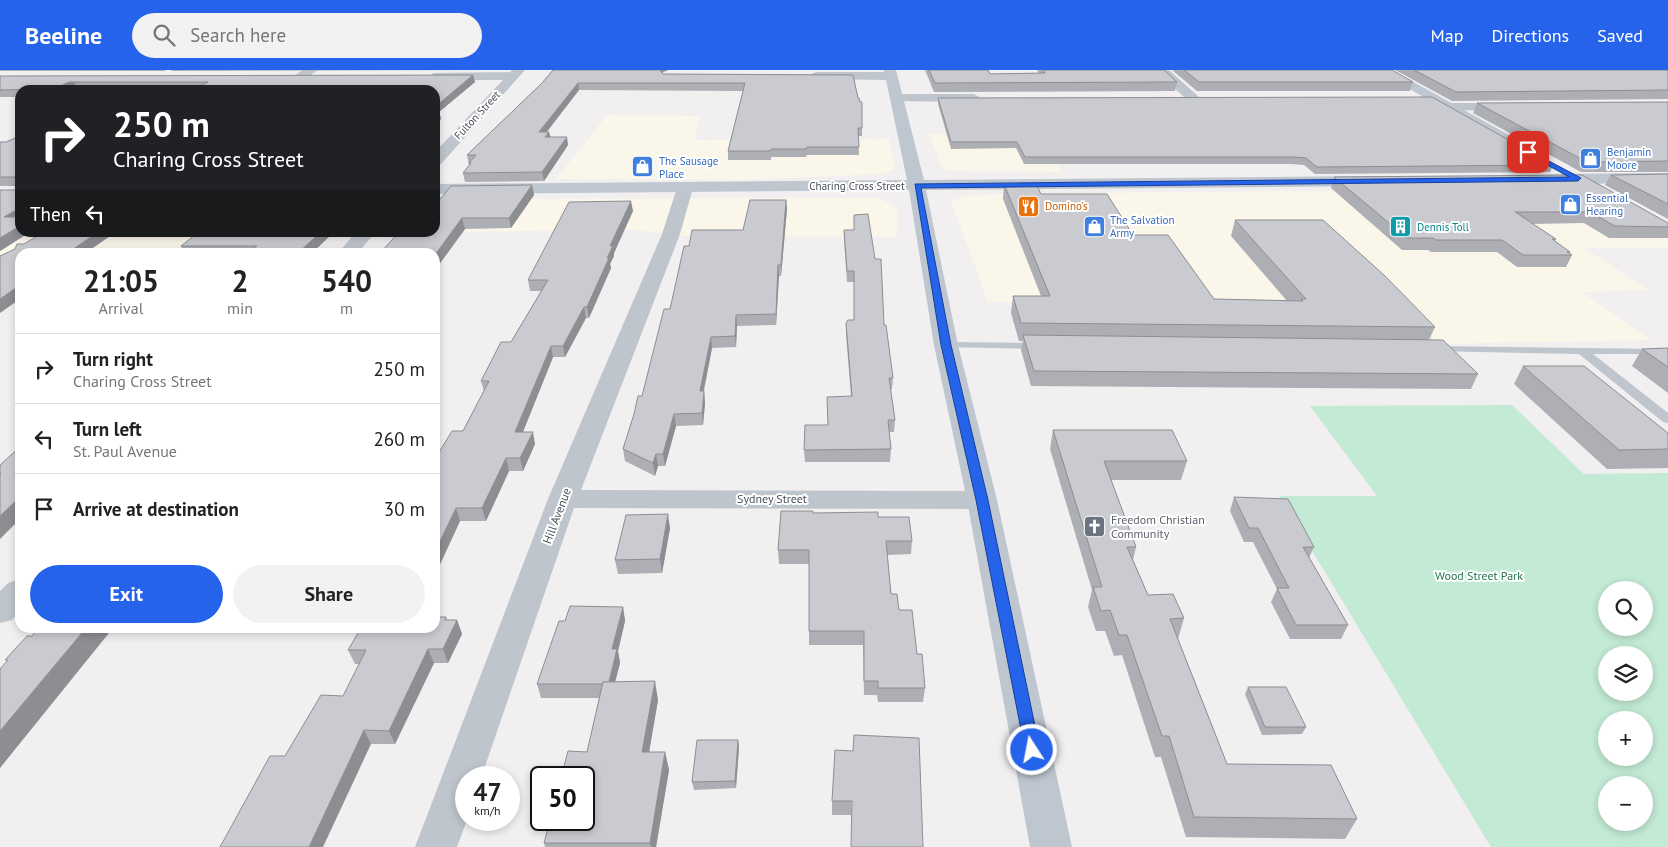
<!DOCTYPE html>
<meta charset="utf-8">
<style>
:root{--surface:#fff;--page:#f2f2f2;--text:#222;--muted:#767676;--line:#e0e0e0;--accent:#2563eb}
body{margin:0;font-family:"PT Sans",sans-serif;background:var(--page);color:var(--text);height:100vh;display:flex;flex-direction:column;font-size:19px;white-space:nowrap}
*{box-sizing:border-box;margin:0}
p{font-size:16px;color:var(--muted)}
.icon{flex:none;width:28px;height:28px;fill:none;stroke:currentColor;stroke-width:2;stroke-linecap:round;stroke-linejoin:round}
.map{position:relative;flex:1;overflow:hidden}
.side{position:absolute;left:15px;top:178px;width:425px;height:385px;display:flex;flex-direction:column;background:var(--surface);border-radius:15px;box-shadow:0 2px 8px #0003}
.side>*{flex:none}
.guide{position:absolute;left:15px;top:15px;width:425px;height:152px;border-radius:15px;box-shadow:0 2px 8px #0003;background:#202124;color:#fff;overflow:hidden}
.fabs{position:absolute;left:1598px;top:511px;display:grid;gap:10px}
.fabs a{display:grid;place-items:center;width:55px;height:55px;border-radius:50%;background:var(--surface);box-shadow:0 2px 8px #0003;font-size:25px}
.speed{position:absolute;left:455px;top:696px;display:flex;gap:10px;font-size:25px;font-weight:700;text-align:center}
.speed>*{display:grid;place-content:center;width:65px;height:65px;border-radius:50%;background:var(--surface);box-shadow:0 2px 8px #0003;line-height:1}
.speed small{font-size:12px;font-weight:400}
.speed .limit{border:2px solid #111;border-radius:8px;background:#fff;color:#111}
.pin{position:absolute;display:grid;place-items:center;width:42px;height:42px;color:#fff;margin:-21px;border-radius:10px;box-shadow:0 2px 8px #0006}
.me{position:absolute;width:55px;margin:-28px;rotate:349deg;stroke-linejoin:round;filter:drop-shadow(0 0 4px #0008)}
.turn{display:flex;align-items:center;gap:18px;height:105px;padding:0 15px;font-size:22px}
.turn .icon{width:65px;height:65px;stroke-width:2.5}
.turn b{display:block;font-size:35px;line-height:42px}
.then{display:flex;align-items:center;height:48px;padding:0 15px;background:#0003;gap:10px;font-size:19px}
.eta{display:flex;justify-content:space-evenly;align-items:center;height:85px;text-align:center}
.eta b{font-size:30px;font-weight:600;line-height:35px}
.cta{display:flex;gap:10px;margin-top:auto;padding:10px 15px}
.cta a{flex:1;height:58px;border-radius:30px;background:var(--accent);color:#fff;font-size:20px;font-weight:600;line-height:58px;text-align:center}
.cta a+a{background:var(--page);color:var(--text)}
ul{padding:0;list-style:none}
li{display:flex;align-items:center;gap:15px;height:70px;padding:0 15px;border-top:1px solid var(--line)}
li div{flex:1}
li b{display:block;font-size:19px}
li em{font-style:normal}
header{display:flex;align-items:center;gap:30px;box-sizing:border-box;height:70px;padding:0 25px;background:var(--accent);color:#fff}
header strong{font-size:24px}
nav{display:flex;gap:28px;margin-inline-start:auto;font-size:18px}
.search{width:350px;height:45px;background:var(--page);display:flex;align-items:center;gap:12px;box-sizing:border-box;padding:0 18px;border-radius:28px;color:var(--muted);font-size:19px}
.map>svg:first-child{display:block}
</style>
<header>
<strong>Beeline</strong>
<div class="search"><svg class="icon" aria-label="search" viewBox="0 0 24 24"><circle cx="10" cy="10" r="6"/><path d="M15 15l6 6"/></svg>Search here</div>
<nav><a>Map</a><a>Directions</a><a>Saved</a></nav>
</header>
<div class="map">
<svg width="1668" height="777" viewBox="0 0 1668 777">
<rect width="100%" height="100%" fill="#f1efef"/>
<g fill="#faf6ea">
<polygon points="607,45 700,46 695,70 889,69 895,99 881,104 745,110 556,109"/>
<polygon points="929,64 1040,64 1062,102 947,101 941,95"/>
<polygon points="1577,118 1668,169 1668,178 1584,178 1648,220 1582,222 1651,270 1439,274 1395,233 988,232 951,131 966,126 1001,124"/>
<polygon points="880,128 897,138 897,167 681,166 637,160 435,162 435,129"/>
<polygon points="0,134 20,162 222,163 205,163 176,182 20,182 0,196"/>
</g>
<path fill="#c2ead4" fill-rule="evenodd" d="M 1512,335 L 1584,404 L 1668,403 L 1668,777 L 1491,777 L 1279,426 L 1377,426 L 1310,336 ZM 1606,520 L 1644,520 L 1644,558 L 1606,558 ZM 1606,585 L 1644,585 L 1644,622 L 1606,622 ZM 1606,650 L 1644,650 L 1644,688 L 1606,688 ZM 1606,715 L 1644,715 L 1644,752 L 1606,752 Z"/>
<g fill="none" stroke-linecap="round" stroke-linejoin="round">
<g fill="#bfc5cc" fill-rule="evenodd">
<polygon points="946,272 1039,273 1045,276 1039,279 942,277 940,275 942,273"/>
<polygon points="1436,276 1663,279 1665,281 1663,283 1659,284 1593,284 1668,343 1668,353 1663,352 1579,284 1432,281 1430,279 1432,277"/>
</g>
<g fill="#bfc5cc" fill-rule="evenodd">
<polygon points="303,0 318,0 288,20 272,20"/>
<polygon points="512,0 525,0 441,94 435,96 435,82 503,10 437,10 433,9 431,6 433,3 510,2"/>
<polygon points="1156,0 1169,0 1200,28 1193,32 1188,31"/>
<polygon points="817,2 891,2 897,6 891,10 813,9 811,6 813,3"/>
<polygon points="897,24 974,24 981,28 974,32 892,31 890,28"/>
<polygon points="1452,33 1513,33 1520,37 1513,41 1447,40 1445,37 1447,34"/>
<polygon points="685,113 691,114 693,118 680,164 581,420 982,421 992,423 997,430 992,437 982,439 574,438 481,708 466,708 467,750 457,777 415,777 548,429 662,164 677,118 679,114"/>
<polygon points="356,162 376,162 358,182 339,182"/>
<polygon points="20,509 20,541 12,550 0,553 0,521 8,513"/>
</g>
<g fill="#bec6d0" fill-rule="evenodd">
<polygon points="884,0 896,0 924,110 1371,106 1377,107 1379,111 1377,115 1371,116 926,120 958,275 997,430 1072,777 1030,777 967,430 934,275 909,120 435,124 435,114 907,110"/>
<polygon points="1377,0 1392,0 1509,65 1511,68 1509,71 1499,71"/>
<polygon points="1668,103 1668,113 1551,114 1545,113 1543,109 1545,105 1551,104"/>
</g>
</g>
<g fill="#adafb4">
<rect x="0" y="0" width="165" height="1"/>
<polygon points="171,0 488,0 172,1"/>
<polygon points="553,0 851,0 668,0 662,3 663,4 853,5 858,28 860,32 862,32 862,66 858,66 859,85 807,85 806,87 771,87 771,90 728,90 728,81 743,21 579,20 547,62 549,62 550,67 568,75 544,111 465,112 463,103 469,96 467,85 542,13"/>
<polygon points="925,0 988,0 990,4 1039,3 1037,0 1164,0 1177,12 1175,21 934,22"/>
<polygon points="1172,0 1392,0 1413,12 1410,21 1197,21"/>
<polygon points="1395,0 1668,0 1668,29 1452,31"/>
<polygon points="473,5 475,12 439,42 441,49 435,55 435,20 195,19 78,19 70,20 20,20 20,27 0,27 0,6"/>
<polygon points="938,28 1553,95 1550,102 1315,104 1304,95 1291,94 1024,94 1016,78 951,79 938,34"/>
<polygon points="1668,32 1668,102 1581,102 1473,43 1477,33"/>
<polygon points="20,66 20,162 30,162 0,181 0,120 17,120 17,116 0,116 0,72 6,72"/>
<polygon points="1668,104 1668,149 1605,115 1611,105"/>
<polygon points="1582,105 1668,153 1668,168 1609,168 1584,153 1532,154 1556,169 1555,171 1570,182 1569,183 1572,185 1566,197 1517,197 1497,182 1431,182 1428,180 1402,180 1331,118 1334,107"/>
<polygon points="1004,114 1041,124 1133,165 1214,229 1287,231 1231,166 1235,150 1435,257 1429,270 1478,304 1471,319 1031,316 1021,280 1023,271 1019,271 1011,243 1013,226 1041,226 1003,129"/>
<polygon points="532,115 534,125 511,158 465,159 438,196 435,196 435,135"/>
<polygon points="786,130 787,139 781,206 779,206 776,255 737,256 736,277 712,278 704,321 705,333 703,355 676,356 665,396 658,396 655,406 625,391 623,379 642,326 670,239 689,176 743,160"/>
<polygon points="633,141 614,183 614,186 610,194 611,198 589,248 586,248 565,287 553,287 523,362 535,374 523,401 509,401 486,451 460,451 435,505 463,361 484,321 481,311 511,272 541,221 530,221 528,210"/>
<polygon points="844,160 884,255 893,308 892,319 890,319 895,350 894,362 889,362 891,379 890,392 805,392 804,380 828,355 851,326 846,265 846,253 854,250 854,212 847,212 844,170"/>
<polygon points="199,162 334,162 313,182 184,182 181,176"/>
<polygon points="1668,278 1668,323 1632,296 1642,279"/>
<polygon points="1523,296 1668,363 1668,398 1607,399 1514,314"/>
<polygon points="1053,360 1187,391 1181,410 1111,410 1136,477 1133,490 1148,525 1184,548 1178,569 1227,694 1357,749 1345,769 1186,767 1161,687 1155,687 1122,585 1114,586 1105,561 1096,561 1088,537 1092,520 1050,379"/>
<polygon points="1234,427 1314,477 1309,488 1348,555 1341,569 1290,569 1271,532 1277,519 1253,472 1244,472 1230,441"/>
<polygon points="813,443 878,447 912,471 911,484 887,485 891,524 899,540 917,584 925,618 923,632 878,632 877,625 864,625 863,575 809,575 809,494 779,494 778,480"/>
<polygon points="670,458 662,503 618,504 615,490"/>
<polygon points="623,537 625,551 618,581 620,593 615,612 658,630 649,682 665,682 669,700 656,777 545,777 544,773 587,682 600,628 541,628 537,614 565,551"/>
<polygon points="446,547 447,550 457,550 462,564 448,593 434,593 395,674 371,674 285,686 343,626 359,594 355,594 348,580"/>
<polygon points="1248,617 1306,657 1302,664 1262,665 1245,624"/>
<polygon points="738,670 739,677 736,718 694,720 692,712"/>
<polygon points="853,681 851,745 832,745 832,731"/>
</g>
<g fill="#8d8e92">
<polygon points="660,0 668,0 662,2 660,7"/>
<polygon points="473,5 475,12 439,42 441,49 435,55 435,37"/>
<polygon points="69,12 74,12 78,19 70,20 54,20 54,19"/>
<polygon points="578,13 579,20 540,70 539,62"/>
<polygon points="549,62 551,70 545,67"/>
<polygon points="567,67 568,75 544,111 542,102"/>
<polygon points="532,115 534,125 511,158 509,148"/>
<polygon points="786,130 787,139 781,206 781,195"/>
<polygon points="631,131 633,141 614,183 614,186 610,194 611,198 589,248 587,237 607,188 610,176"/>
<polygon points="20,138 20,150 4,147"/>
<polygon points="462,148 465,159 438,196 435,185"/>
<polygon points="20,156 20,162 30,162 0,181 0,168"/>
<polygon points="98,162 116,162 87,182 69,182"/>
<polygon points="321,162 334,162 313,182 299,182"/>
<polygon points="778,195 779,206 776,255 776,244"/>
<polygon points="20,215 20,229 0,243 0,229"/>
<polygon points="584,237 586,248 565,287 563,276"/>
<polygon points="736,245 737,256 736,277 735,266"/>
<polygon points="711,267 712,278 701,333 700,321"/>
<polygon points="551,276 553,287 518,374 515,362"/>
<polygon points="704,321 705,333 703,355 702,343"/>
<polygon points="674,344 676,356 665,396 663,384"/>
<polygon points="533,362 535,374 523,401 520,388"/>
<polygon points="656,384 658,396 655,406 653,393"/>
<polygon points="506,388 509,401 486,451 482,438"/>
<polygon points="20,427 20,449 0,469 0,446"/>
<polygon points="456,438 460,451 435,505 435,482"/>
<polygon points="668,444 670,458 662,503 660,489"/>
<polygon points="435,512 439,524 435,534"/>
<polygon points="623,537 625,551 618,581 620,593 611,628 608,614 612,579"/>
<polygon points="457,550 462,564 448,593 443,579"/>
<polygon points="86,558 113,558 0,698 0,661"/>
<polygon points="428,579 434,593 395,674 389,661"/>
<polygon points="655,611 658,630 646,700 642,682"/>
<polygon points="364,660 371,674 323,777 309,777"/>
<polygon points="738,670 739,677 736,718 735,711"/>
<polygon points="665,682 669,700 656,777 651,777 650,773"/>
</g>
<g fill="#c9cbd1" stroke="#8d8e92">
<polygon points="553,0 660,0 663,4 853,5 858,28 859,28 860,32 862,32 862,58 858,58 859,77 807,77 806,79 771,79 770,81 728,81 745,13 578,13 539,62 549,62 545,67 567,67 542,102 463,103 471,93 469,93 476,85 467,85 542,13"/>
<polygon points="929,0 988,0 990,4 1045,3 1043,0 1164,0 1177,12 935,13"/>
<polygon points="1184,0 1392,0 1413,12 1199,12"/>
<polygon points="1414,0 1668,0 1668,20 1456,22"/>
<polygon points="473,5 435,37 435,20 192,20 208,12 69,12 54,19 0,20 0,6"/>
<polygon points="1432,27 1553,95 1317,97 1306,88 1293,87 1025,87 1017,72 951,72 938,28"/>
<polygon points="1668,32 1668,91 1587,92 1477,33"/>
<polygon points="435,42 439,42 435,46"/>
<polygon points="20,66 20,138 4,147 20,147 20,156 0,168 0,120 17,120 17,107 0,107 0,72 6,72"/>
<polygon points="1668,104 1668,134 1611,105"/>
<polygon points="1582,105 1668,153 1668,157 1615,156 1590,142 1515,142 1556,169 1552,169 1570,182 1567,182 1572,185 1523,185 1502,170 1436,170 1433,168 1407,168 1334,107"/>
<polygon points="1004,114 1036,114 1041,124 1107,124 1133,165 1168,165 1214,229 1303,231 1301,229 1306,229 1235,150 1323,150 1385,206 1435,257 1021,253 1013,226 1050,226"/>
<polygon points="532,115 509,148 462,148 435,185 435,182 381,182 399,162 435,162 435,135 451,116"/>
<polygon points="750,130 786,130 781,195 778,195 776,244 736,245 735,266 711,267 700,321 704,321 702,343 674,344 663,384 656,384 653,393 623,379 634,344 638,326 642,326 664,239 670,239 684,176 689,176 692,160 743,160"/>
<polygon points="631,131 610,176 613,176 607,188 609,188 587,237 584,237 563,276 551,276 515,362 533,362 520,388 506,388 482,438 456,438 435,482 435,389 452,361 463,361 489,311 481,311 501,272 511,272 548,210 528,210 569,132"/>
<polygon points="868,144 875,189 881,189 884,255 886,255 893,308 889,308 895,350 888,350 891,379 804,380 805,355 828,355 827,327 852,326 846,253 848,250 854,250 854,201 847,201 844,160 854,160 854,145"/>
<polygon points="44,162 98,162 69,182 20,182 20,215 0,229 0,186 15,179 17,174 24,174"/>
<polygon points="199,162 321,162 299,182 249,182 257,176 181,176"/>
<polygon points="1023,265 1443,270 1478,304 1034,301"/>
<polygon points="1668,278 1668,297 1642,279"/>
<polygon points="1523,296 1584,296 1668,363 1668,379 1619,380"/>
<polygon points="1053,360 1172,360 1187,391 1104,391 1136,477 1127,477 1148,525 1173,524 1184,548 1170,549 1227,694 1331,695 1357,749 1194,747 1169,666 1162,666 1127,565 1119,565 1110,540 1101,541 1093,517 1102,517"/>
<polygon points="20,377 20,427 0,446 0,404 1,403 0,403 0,395"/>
<polygon points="1234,427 1288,429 1314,477 1303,477 1348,555 1296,555 1277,518 1289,518 1258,458 1249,458"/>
<polygon points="781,441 813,441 813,443 878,442 878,447 909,447 912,471 886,471 891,524 897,524 899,540 912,540 917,584 922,584 925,618 878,618 878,611 864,611 864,561 809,561 809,480 778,480"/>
<polygon points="668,444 660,489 615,490 626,445"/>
<polygon points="570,536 623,537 612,579 617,579 609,612 603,612 603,614 537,614 559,551 565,551"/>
<polygon points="435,547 446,547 445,550 457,550 443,579 428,579 389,661 364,660 309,777 220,777 270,686 285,686 321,625 343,626 366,580 348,580 361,558 435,558"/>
<polygon points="39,558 86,558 0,661 0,599 8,590 5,590 27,566 32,566"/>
<polygon points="655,611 642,682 665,682 650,773 544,773 550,750 584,750 584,708 561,708 568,681 587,682 603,612"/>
<polygon points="1248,617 1286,617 1306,657 1265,657"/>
<polygon points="854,665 919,668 923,777 851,777 852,731 832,731 835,680 853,681"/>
<polygon points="697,670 738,670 735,711 692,712"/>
</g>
<polygon fill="#2563eb" stroke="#184099" points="1528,80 1581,108 1578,111 921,118 951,275 988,430 1040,680 1038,685 1032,687 1026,685 976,430 941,275 915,114 1569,107 1526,83 1526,80"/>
<defs>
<symbol id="shop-square" viewBox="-11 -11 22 22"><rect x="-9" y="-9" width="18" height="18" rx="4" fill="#3f7fe0" stroke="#fff"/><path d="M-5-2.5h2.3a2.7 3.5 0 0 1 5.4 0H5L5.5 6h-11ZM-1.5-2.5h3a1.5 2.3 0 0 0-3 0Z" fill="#fff"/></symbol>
<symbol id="restaurant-square" viewBox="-11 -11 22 22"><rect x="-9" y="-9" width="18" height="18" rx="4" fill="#e8710a" stroke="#fff"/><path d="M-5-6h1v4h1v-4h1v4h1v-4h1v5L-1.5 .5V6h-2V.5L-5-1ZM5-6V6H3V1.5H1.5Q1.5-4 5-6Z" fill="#fff"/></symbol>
<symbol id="building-square" viewBox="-11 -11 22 22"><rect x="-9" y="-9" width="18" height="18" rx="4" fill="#0f9aa8" stroke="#fff"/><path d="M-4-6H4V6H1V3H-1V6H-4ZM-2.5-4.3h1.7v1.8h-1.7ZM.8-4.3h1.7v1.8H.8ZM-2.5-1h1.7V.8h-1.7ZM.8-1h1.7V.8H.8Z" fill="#fff"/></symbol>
<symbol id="church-square" viewBox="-11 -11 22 22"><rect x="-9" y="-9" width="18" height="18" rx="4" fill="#6b7280" stroke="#fff"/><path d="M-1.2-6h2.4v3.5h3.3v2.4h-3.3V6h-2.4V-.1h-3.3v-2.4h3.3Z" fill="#fff"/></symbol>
</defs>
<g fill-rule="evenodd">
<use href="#shop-square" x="1578" y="76" width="25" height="25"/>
<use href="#shop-square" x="630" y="84" width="25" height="25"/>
<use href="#shop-square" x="1558" y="122" width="25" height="25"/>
<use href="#restaurant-square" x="1016" y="124" width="25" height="25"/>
<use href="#shop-square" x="1082" y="144" width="25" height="25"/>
<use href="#building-square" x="1388" y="144" width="25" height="25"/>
<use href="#church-square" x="1082" y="444" width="25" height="25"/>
</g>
<g text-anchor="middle" stroke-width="4" stroke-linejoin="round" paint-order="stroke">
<g font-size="11" fill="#49505a" stroke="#fff">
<text transform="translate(477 45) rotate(-47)" y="4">Fulton Street</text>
<text x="857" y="120">Charing Cross Street</text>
</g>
<g font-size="11" fill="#366cbe" stroke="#fff" text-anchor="start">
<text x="1607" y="86">Benjamin<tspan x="1607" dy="13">Moore</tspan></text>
<text x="659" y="95">The Sausage<tspan x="659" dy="13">Place</tspan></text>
<text x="1586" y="132">Essential<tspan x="1586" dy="13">Hearing</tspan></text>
<text x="1110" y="154">The Salvation<tspan x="1110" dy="13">Army</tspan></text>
</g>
<g font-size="11" fill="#c56008" stroke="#fff" text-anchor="start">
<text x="1045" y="140">Domino's</text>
</g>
<g font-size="11" fill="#0d838f" stroke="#fff" text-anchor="start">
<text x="1417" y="161">Dennis Toll</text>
</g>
<g font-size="12" fill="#49505a" stroke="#fff">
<text x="772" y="433">Sydney Street</text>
<text transform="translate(557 446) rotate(-69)" y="4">Hill Avenue</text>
</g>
<g font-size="12" fill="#5b616d" stroke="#fff" text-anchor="start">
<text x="1111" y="454">Freedom Christian<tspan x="1111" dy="14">Community</tspan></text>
</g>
<g font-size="12" fill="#217451" stroke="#fff">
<text x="1479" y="510">Wood Street Park</text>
</g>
</g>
</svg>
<div class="fabs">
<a><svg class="icon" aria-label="search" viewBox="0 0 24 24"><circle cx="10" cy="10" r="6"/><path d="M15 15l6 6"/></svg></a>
<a><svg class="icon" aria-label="layers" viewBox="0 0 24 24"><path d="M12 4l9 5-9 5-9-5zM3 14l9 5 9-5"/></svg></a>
<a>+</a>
<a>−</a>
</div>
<div class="speed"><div>47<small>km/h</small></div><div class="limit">50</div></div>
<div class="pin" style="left:1528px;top:82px;background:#d93025"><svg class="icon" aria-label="arrive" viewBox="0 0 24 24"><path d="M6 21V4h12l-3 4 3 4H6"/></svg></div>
<svg class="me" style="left:1032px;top:680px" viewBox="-20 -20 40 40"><circle r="17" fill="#2563eb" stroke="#fff" stroke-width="3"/><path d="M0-11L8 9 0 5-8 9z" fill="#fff"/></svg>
<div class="guide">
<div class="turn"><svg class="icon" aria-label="right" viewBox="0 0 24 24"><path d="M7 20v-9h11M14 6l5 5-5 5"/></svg><div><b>250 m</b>Charing Cross Street</div></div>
<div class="then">Then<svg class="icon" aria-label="left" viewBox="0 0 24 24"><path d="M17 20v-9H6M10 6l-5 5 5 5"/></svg></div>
</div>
<section class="side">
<div class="eta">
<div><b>21:05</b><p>Arrival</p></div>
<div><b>2</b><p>min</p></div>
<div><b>540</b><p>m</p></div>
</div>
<ul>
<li><svg class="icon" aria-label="right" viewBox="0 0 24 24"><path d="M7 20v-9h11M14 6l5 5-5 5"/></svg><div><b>Turn right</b><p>Charing Cross Street</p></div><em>250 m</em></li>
<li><svg class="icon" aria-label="left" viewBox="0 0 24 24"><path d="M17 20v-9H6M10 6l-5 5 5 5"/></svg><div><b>Turn left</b><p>St. Paul Avenue</p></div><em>260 m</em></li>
<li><svg class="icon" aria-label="arrive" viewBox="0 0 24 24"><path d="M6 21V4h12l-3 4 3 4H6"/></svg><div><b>Arrive at destination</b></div><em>30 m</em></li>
</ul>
<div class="cta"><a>Exit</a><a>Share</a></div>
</section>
</div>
